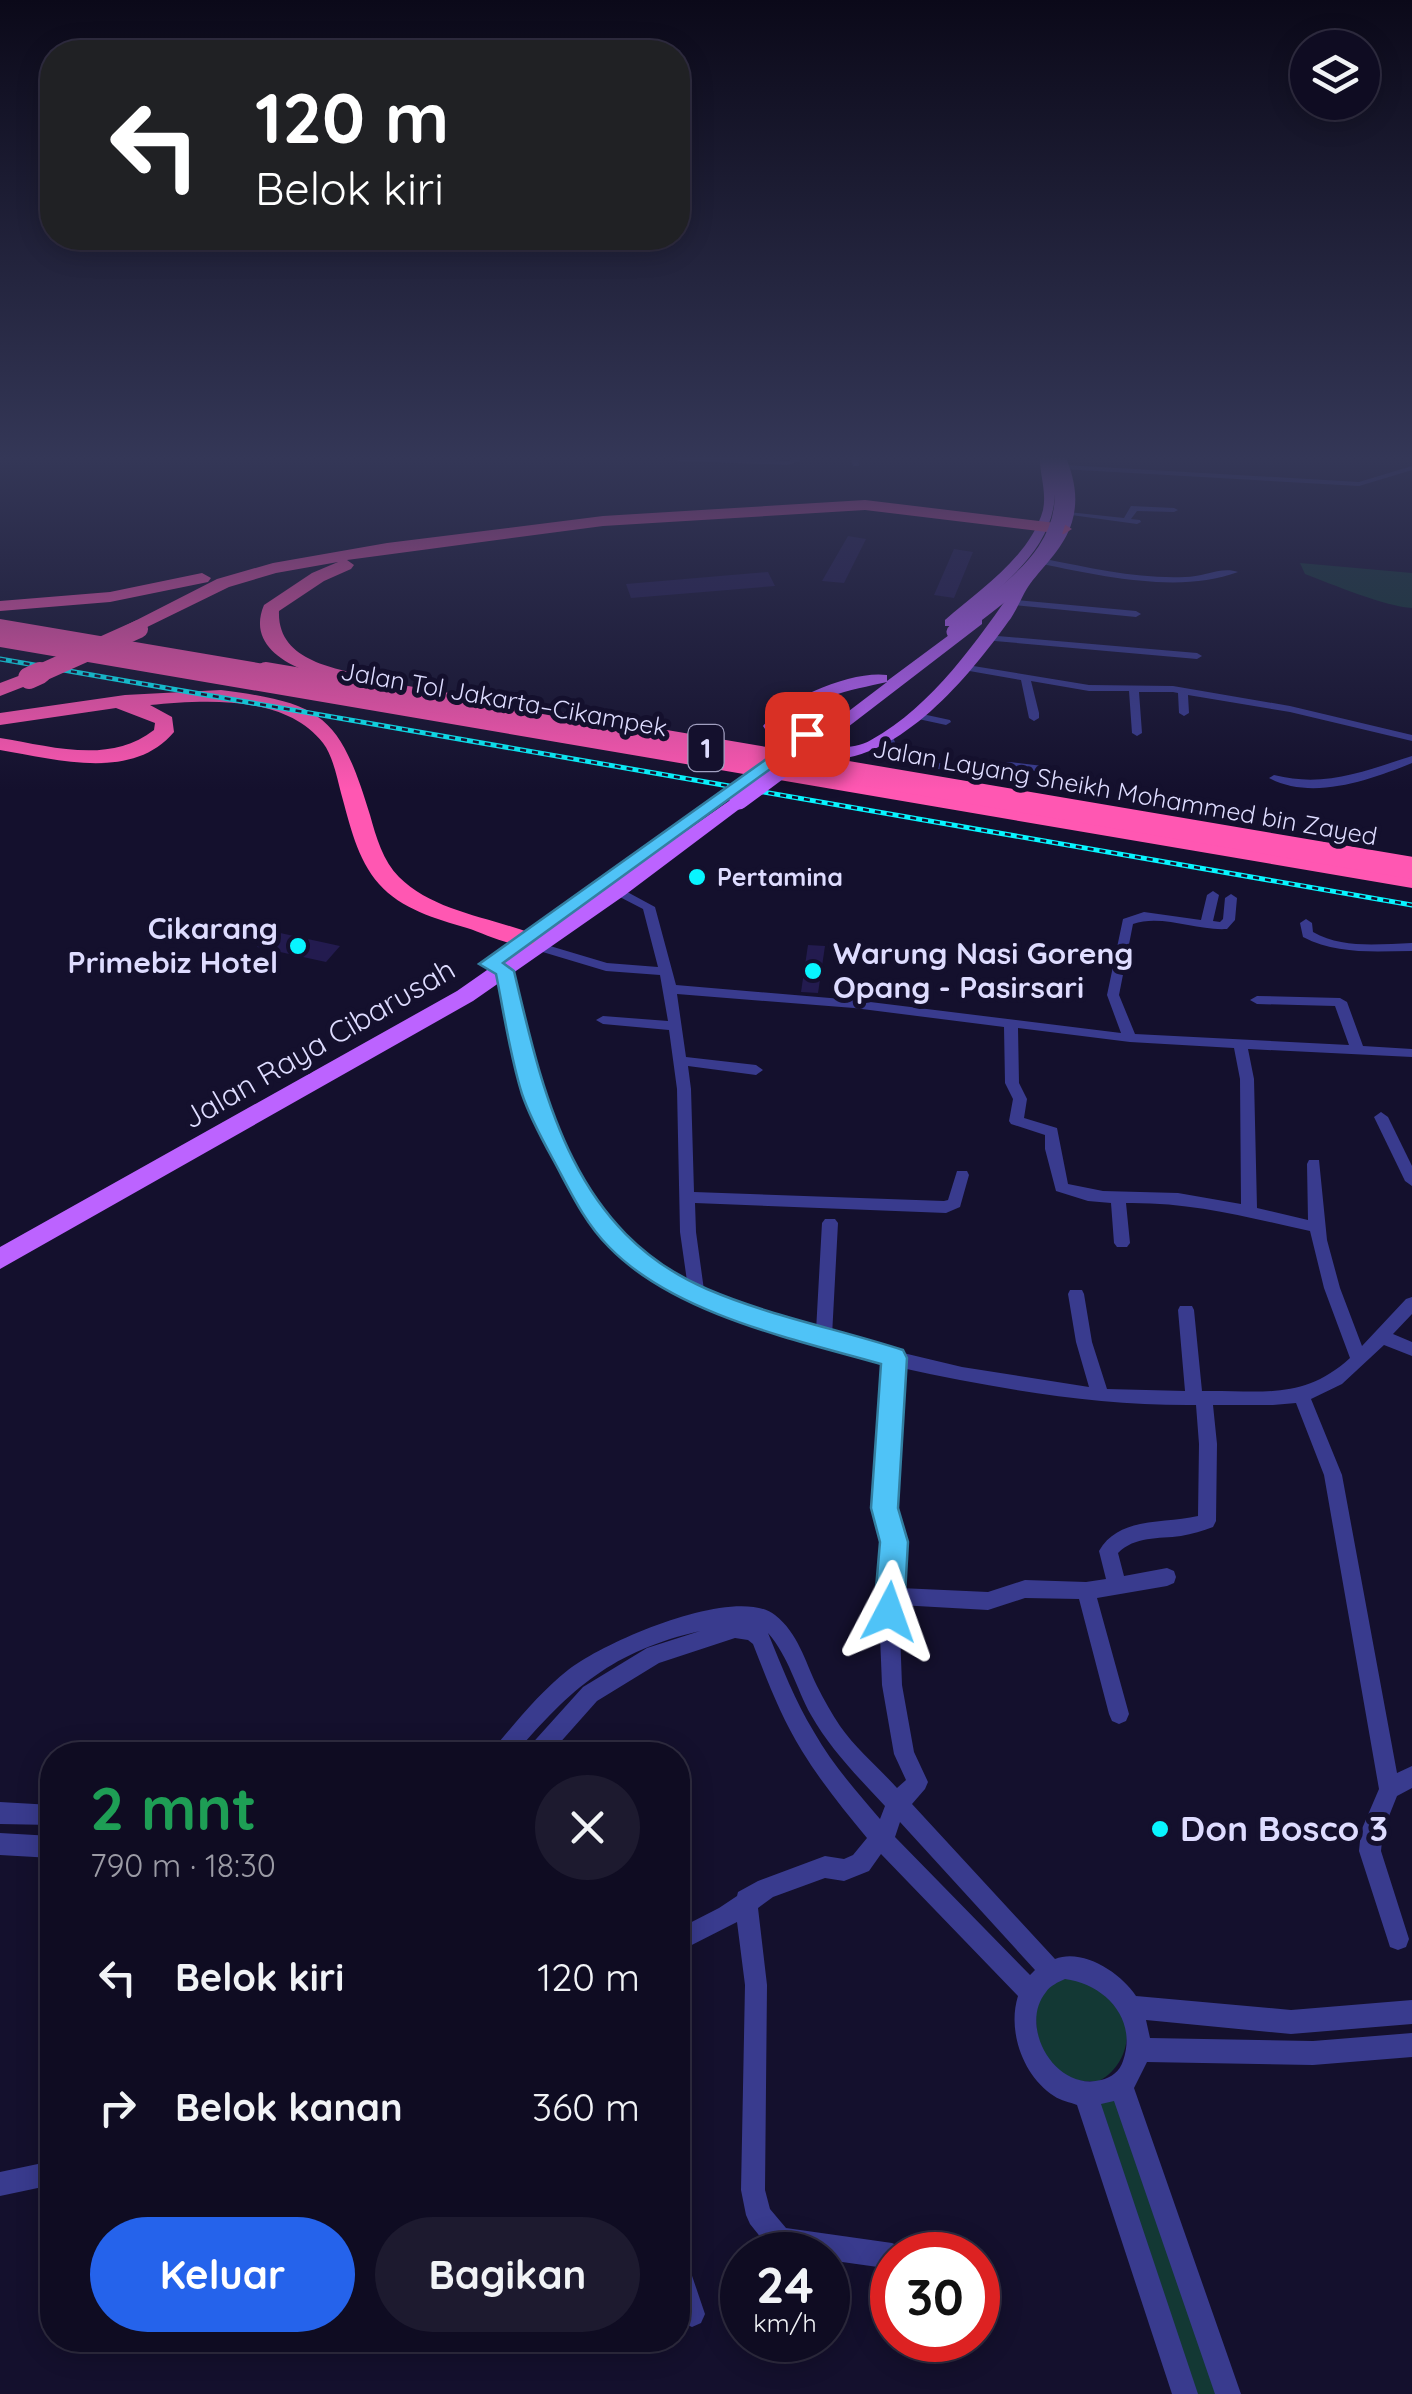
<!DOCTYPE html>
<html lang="id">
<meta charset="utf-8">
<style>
:root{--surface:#0f0c22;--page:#1d1a2f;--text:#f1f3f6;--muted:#9b9ba5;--line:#2f2c40;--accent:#2563eb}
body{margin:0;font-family:Quicksand,sans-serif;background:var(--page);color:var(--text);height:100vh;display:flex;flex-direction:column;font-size:38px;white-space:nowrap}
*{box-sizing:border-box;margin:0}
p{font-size:32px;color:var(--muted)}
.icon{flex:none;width:55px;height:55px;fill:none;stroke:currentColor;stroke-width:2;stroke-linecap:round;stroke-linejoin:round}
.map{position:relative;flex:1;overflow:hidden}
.side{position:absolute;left:40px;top:1742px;width:650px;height:610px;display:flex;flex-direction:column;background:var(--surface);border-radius:40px;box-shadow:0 5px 25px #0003,0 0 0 2px var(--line)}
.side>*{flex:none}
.top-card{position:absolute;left:40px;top:40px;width:650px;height:210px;border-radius:40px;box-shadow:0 5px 25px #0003,0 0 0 2px var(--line);background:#202124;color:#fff;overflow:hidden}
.buttons{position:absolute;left:1290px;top:30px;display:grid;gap:20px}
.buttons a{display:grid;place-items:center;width:90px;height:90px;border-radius:50%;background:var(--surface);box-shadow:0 5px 25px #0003,0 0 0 2px var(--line);font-size:50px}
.speed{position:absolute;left:720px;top:2232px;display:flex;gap:20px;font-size:50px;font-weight:700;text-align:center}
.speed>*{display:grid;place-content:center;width:130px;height:130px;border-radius:50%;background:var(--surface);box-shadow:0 5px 25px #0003,0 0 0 2px var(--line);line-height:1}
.speed small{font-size:25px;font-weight:400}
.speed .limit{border:15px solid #d22;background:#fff;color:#111}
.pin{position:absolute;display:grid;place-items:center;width:85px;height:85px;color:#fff;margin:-42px;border-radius:20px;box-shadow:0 5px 15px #0006}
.me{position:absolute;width:110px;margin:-55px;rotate:4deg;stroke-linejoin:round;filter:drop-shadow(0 0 8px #0008)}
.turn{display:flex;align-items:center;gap:35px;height:210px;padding:0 50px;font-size:45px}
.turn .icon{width:130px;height:130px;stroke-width:2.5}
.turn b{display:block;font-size:70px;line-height:85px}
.round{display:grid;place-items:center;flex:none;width:105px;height:105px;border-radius:52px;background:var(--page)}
.head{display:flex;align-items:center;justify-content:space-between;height:170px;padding:0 50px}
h1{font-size:60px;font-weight:700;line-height:75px;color:#1e9e55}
.primary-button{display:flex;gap:20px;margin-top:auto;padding:20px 50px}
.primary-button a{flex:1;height:115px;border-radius:60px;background:var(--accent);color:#fff;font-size:40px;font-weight:700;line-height:115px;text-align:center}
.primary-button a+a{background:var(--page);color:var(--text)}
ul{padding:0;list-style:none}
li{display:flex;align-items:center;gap:30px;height:130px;padding:0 50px}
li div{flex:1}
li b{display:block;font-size:38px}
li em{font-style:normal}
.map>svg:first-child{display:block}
</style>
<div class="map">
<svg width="1412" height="2394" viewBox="0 0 1412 2394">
<rect width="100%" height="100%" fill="#14102d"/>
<g fill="#133834">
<path d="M 1300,563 L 1412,573 L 1412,608 C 1387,607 1331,584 1305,574 Z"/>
<path d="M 1067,1976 C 1078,1980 1096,1984 1106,1991 C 1138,2014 1132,2064 1099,2081 C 1055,2085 1036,2056 1036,2016 C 1036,2005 1035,1994 1045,1986 C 1050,1982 1060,1979 1067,1976 Z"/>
<polygon points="1118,2093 1222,2394 1192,2394 1092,2099"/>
</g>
<g fill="#231b4f">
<polygon points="848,536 866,539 844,583 822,581"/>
<polygon points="954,549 973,552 954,598 934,595"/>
<polygon points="768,572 775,586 631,598 626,584"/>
<polygon points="271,931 340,946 326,962 257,947"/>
<polygon points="808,945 825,946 818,993 801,992"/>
</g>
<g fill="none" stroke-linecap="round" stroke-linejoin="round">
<g fill="#393b8e" fill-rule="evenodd">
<polygon points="671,455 788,461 792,460 791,455 799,455 800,461 788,465 679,461"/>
<polygon points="850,455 858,455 859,466 853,466"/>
<polygon points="1065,465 1359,482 1412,466 1412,470 1359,486 1062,469"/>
<polygon points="1131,506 1174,508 1178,510 1174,512 1137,511 1131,519 1140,520 1141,522 1137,524 1064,514 1068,512 1124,518"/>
<path d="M 1045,559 C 1091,568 1138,579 1185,577 C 1203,577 1222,566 1238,572 C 1180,594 1102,576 1042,564 L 1041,562 Z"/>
<polygon points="1016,600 1136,611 1141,614 1136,617 1013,605 1013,601"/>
<polygon points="986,635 1197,653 1202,656 1197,659 983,640 981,638"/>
<polygon points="961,664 1089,685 1173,686 1290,706 1412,735 1412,741 1290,712 1188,695 1189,713 1184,716 1179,713 1178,693 1173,692 1139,692 1142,733 1137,736 1132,733 1129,691 1089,691 1031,681 1039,713 1039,718 1034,721 1029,718 1021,680 958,669 958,665"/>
<polygon points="913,712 950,720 951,722 946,725 909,717 908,715"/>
<polygon points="888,734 892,735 897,747 891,754 977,770 1010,762 1043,766 1048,769 1043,772 1010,768 977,776 880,758 879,756 887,747 883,737"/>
<path d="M 1412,756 L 1412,763 C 1370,780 1312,801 1269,778 L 1274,775 C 1325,788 1364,771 1412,756 Z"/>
<path d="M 618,887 L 655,907 L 676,985 L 854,1000 L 1121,1033 L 1107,995 L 1123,919 L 1144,912 L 1201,920 L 1207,895 L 1213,891 L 1219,895 L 1213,921 L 1220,922 L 1223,919 L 1225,898 L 1231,894 L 1237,898 L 1235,920 L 1227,929 C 1197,931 1162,914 1133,924 L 1119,995 L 1135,1034 L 1349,1045 L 1335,1006 L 1257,1004 L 1250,1000 L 1257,996 L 1340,998 L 1347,1002 L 1363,1046 L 1412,1049 L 1412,1057 L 1248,1049 L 1254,1079 L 1257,1208 L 1308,1220 L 1307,1164 L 1309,1160 L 1319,1160 L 1327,1240 L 1340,1288 L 1362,1346 L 1406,1299 L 1412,1297 L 1412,1314 L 1393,1334 L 1412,1342 L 1412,1356 L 1384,1345 L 1342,1384 L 1311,1399 L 1342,1475 L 1397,1773 L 1412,1766 L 1412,1788 L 1397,1796 L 1383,1831 L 1381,1851 L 1409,1939 L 1406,1947 L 1398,1950 L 1390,1947 L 1359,1851 L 1361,1831 L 1379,1789 L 1324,1475 L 1296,1403 L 1273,1405 L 1213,1405 L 1217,1444 L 1216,1521 L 1213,1527 C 1203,1531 1192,1534 1181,1536 C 1158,1539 1135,1536 1118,1553 L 1124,1576 L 1167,1568 L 1174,1571 L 1176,1577 L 1174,1583 L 1167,1586 L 1097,1598 L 1129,1714 L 1126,1721 L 1119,1724 L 1112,1721 L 1109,1714 L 1079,1599 L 1025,1598 L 988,1610 L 899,1605 L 902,1685 L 914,1752 L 928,1782 L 925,1789 L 912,1804 L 1055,1959 C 1083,1948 1121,1973 1136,1996 L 1291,2010 L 1412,2000 L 1412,2024 L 1291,2034 L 1146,2020 L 1150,2038 L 1313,2041 L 1412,2033 L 1412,2057 L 1313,2065 L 1147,2062 L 1134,2088 L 1241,2394 L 1215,2394 L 1114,2101 L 1101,2104 L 1198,2394 L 1172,2394 L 1077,2105 C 1070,2102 1061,2101 1054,2096 C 1023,2076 1007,2031 1018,1996 L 881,1854 L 869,1871 L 844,1881 L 825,1878 L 773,1897 L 758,1908 L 767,1985 L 765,2190 L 770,2209 L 786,2228 L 892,2243 L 901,2247 L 904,2255 L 892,2255 L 892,2269 L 828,2260 L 828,2255 L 795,2255 L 770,2249 L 750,2224 L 746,2215 L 741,2190 L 745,1985 L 737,1922 L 678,1952 L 678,1929 L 719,1908 L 737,1896 L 738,1892 L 758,1881 L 825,1856 L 844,1859 L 853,1855 L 867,1838 C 844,1810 821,1782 802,1751 C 781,1717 767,1680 753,1644 L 748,1640 L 735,1638 L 659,1663 L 597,1701 L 549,1755 L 525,1755 L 528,1748 L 583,1687 L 647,1648 L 700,1631 C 613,1651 571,1688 514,1755 L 491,1755 L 494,1748 C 517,1721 540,1692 568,1670 C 603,1642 736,1584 775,1615 C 798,1633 805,1661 817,1686 C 824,1700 832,1714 840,1726 C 856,1749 879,1768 897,1788 L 906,1780 L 894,1754 L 882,1685 L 879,1611 L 885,1542 L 876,1508 L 885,1363 C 799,1340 672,1309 609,1243 C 583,1216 563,1181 548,1147 C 523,1091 512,1030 498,971 L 504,967 L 510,971 C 532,1059 553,1173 623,1237 C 643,1255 664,1268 687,1281 L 680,1232 L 677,1089 L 669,1030 L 603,1024 L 596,1020 L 603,1016 L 668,1021 L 660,975 L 606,971 L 536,950 L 534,947 L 540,943 L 607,963 L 658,967 L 643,909 L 614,894 L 612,891 ZM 677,994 L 854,1008 L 1004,1027 L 1005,1083 L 1013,1099 L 1009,1121 L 1011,1124 L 1045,1135 L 1045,1149 L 1056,1191 L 1088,1201 L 1111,1203 L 1114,1243 L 1117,1247 L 1127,1247 L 1130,1243 L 1126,1203 C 1192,1202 1246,1217 1310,1231 L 1324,1288 L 1350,1358 C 1303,1401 1261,1390 1202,1391 L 1194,1310 L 1192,1306 L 1180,1306 L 1178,1310 L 1185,1391 L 1107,1389 L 1092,1342 L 1084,1294 L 1082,1290 L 1070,1290 L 1068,1294 L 1076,1342 L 1089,1387 L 962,1367 L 832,1336 L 838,1223 L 835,1219 L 825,1219 L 822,1223 L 816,1331 L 769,1316 L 704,1290 L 696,1232 L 695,1203 L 946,1213 L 960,1207 L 969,1175 L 967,1171 L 957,1171 L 948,1200 L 944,1201 L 694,1192 L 691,1089 L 688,1066 L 756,1075 L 763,1070 L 756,1065 L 686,1057 ZM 1018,1028 L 1130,1042 L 1234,1048 L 1240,1079 L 1241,1204 L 1178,1193 L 1103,1191 L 1068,1184 L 1057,1128 L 1024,1118 L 1027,1099 L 1019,1083 ZM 902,1368 C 999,1389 1096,1406 1196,1405 L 1199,1444 L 1198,1516 C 1164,1524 1119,1516 1099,1551 L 1106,1579 L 1086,1582 L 1025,1580 L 988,1592 L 900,1588 L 903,1542 L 894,1508 ZM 768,1633 C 789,1657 796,1688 811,1715 C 831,1750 858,1777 885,1806 L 880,1819 C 857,1792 832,1764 814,1732 C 795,1701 782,1667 768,1633 ZM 900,1822 L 1035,1970 L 1030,1975 L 895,1837 ZM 1065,1979 C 1104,1984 1138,2018 1123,2061 C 1120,2071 1111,2078 1101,2080 C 1055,2092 1018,2026 1046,1992 C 1050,1986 1058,1982 1065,1979 Z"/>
<path d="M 1306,919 L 1312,923 L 1313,932 C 1343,949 1379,944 1412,943 L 1412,951 C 1375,951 1337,955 1303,937 L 1300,923 Z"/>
<polygon points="1381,1112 1388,1117 1412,1166 1412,1186 1405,1181 1374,1117"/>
<polygon points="0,1802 52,1805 52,1825 0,1824"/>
<polygon points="0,1833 52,1836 52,1858 0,1855"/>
<polygon points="52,2161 52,2185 0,2196 0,2172"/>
<polygon points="678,2257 687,2261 705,2314 701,2323 692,2327 683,2323 678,2309"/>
</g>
<g fill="#bc63ff" fill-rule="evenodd">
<path d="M 1053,455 L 1065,455 C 1074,477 1079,498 1072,522 C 1064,548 1045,564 1030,584 C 1023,593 1017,611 1008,622 C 960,689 867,801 775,744 L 763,726 C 783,699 853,670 887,675 L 887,681 L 972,618 L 982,618 L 982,624 L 831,740 L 816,736 L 887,682 C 851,690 806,698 781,726 C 788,743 802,745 819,746 C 836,748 856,749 871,740 C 933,706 978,639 1017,584 C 1029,567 1050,547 1058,522 C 1066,498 1061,477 1053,455 Z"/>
<path d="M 1040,456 L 1051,459 C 1072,539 1009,579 955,626 L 945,626 L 945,620 C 979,590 1030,557 1043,510 C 1047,491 1039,473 1040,456 Z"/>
<polygon points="739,794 746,796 746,804 625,895 473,1001 0,1269 0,1247 457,991"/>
</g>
<g fill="#ff57b2" fill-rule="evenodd">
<path d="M 865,500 L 1064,524 L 1072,529 L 1064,534 L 865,510 L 603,526 L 347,560 L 354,565 L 351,569 L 324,581 L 279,611 C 277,662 336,668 374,678 L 377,682 L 367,688 C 329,680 240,662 264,605 L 312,573 L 338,562 L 276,573 L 229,587 L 139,631 L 132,633 L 123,627 L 217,579 L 273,563 L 387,543 L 603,516 Z"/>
<polygon points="202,573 211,578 208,582 110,602 0,611 0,601 110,592"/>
<polygon points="0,635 1412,874 1412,888 0,647"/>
<polygon points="29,672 39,678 36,682 0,696 0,683"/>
<path d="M 221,690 C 324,703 340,717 370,815 C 376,837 383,861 399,877 C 433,911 489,917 533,934 L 536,939 L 533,944 C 513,949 486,934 467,928 C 436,919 401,909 379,884 C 357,859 350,825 341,793 C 337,778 333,756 323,743 C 285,694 204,700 150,705 L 172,717 L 174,732 C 132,782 55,759 0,750 L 0,738 C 51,746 109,765 154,730 L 155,723 L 116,708 L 0,725 L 0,713 L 125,695 Z"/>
</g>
<defs>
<polyline id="rail" points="0,659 1412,905"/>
</defs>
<use href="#rail" stroke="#08f5ff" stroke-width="5"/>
<use href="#rail" stroke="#14102d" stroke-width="2.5" stroke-dasharray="6" stroke-linecap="butt"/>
<path stroke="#bc63ff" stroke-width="15" d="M 954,632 C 1016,584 1085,543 1055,455"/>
<polyline stroke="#bc63ff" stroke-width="19" points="739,800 825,736"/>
<g stroke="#ff57b2" stroke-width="18">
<polyline points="0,628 281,676"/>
<polyline points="34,676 139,629"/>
</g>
<g stroke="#ff57b2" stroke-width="22">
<polyline points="266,673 1412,868"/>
<polyline points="29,678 40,673"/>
</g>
</g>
<linearGradient id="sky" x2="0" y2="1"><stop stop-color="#0b0919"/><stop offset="0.58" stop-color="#343757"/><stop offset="1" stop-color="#343757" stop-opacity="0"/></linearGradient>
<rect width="1412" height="790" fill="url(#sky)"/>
<path fill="#4fc3f7" stroke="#337fa1" stroke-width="2.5" d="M 807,730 L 815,734 L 813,738 L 503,963 L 514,971 C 544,1098 573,1231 707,1289 C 770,1316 838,1329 903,1350 L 907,1358 L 898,1508 L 908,1542 L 904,1612 L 899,1621 L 889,1625 L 879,1621 L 874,1612 L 880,1542 L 871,1508 L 881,1364 C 793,1339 674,1314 609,1247 C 585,1223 571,1193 555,1163 C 543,1141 530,1118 522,1094 C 510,1056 504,1013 496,974 L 479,964 Z"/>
<g fill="#08f5ff" stroke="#14102d" stroke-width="4">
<circle cx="697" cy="877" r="10"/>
<circle cx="298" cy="946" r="10"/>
<circle cx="813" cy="971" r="10"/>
<circle cx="1160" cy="1829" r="10"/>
</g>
<g text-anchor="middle" stroke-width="10" stroke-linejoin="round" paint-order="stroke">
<g font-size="25" fill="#dedcff" stroke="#14102d">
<text transform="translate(504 699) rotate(10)" y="9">Jalan Tol Jakarta–Cikampek</text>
<text transform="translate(1125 792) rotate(10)" y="9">Jalan Layang Sheikh Mohammed bin Zayed</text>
</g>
<g font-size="25" font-weight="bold" fill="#dedcff" stroke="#14102d" text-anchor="start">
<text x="717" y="886">Pertamina</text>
</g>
<rect fill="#14102d" stroke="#a19fc0" stroke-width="2.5" x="688.5" y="725" width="35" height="46" rx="8"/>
<g font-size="28" font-weight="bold" fill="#dedcff">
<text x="706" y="758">1</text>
</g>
<g font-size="30" font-weight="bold" fill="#dedcff" stroke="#14102d" text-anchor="end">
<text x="278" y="939">Cikarang<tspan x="278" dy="34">Primebiz Hotel</tspan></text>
<text x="833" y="964" text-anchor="start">Warung Nasi Goreng<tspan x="833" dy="34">Opang - Pasirsari</tspan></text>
</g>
<g font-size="30" fill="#dedcff" stroke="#14102d">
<text transform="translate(319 1044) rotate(-30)" y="10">Jalan Raya Cibarusah</text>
</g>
<g font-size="35" font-weight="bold" fill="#dedcff" stroke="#14102d" text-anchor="start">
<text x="1180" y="1841">Don Bosco 3</text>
</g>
</g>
</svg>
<div class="buttons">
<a><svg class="icon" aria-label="layers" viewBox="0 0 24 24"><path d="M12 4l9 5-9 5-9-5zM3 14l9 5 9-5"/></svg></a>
</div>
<div class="speed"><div>24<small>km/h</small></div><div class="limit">30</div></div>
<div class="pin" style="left:807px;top:734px;background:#d93025"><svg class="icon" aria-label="arrive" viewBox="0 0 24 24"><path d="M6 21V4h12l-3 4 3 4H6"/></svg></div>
<svg class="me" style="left:889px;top:1612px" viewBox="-20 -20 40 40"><path d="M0-17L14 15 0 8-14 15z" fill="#4fc3f7" stroke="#fff" stroke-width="4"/></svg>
<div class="top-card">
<div class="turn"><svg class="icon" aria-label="left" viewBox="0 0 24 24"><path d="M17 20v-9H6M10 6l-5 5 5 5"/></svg><div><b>120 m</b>Belok kiri</div></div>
</div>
<section class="side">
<div class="head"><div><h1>2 mnt</h1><p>790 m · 18:30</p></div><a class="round"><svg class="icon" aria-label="close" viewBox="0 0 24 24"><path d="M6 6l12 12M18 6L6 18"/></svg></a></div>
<ul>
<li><svg class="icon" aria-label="left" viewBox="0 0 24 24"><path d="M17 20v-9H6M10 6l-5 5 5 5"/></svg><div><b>Belok kiri</b></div><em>120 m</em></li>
<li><svg class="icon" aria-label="right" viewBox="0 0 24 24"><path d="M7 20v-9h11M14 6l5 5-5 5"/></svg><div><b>Belok kanan</b></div><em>360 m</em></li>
</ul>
<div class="primary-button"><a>Keluar</a><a>Bagikan</a></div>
</section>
</div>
